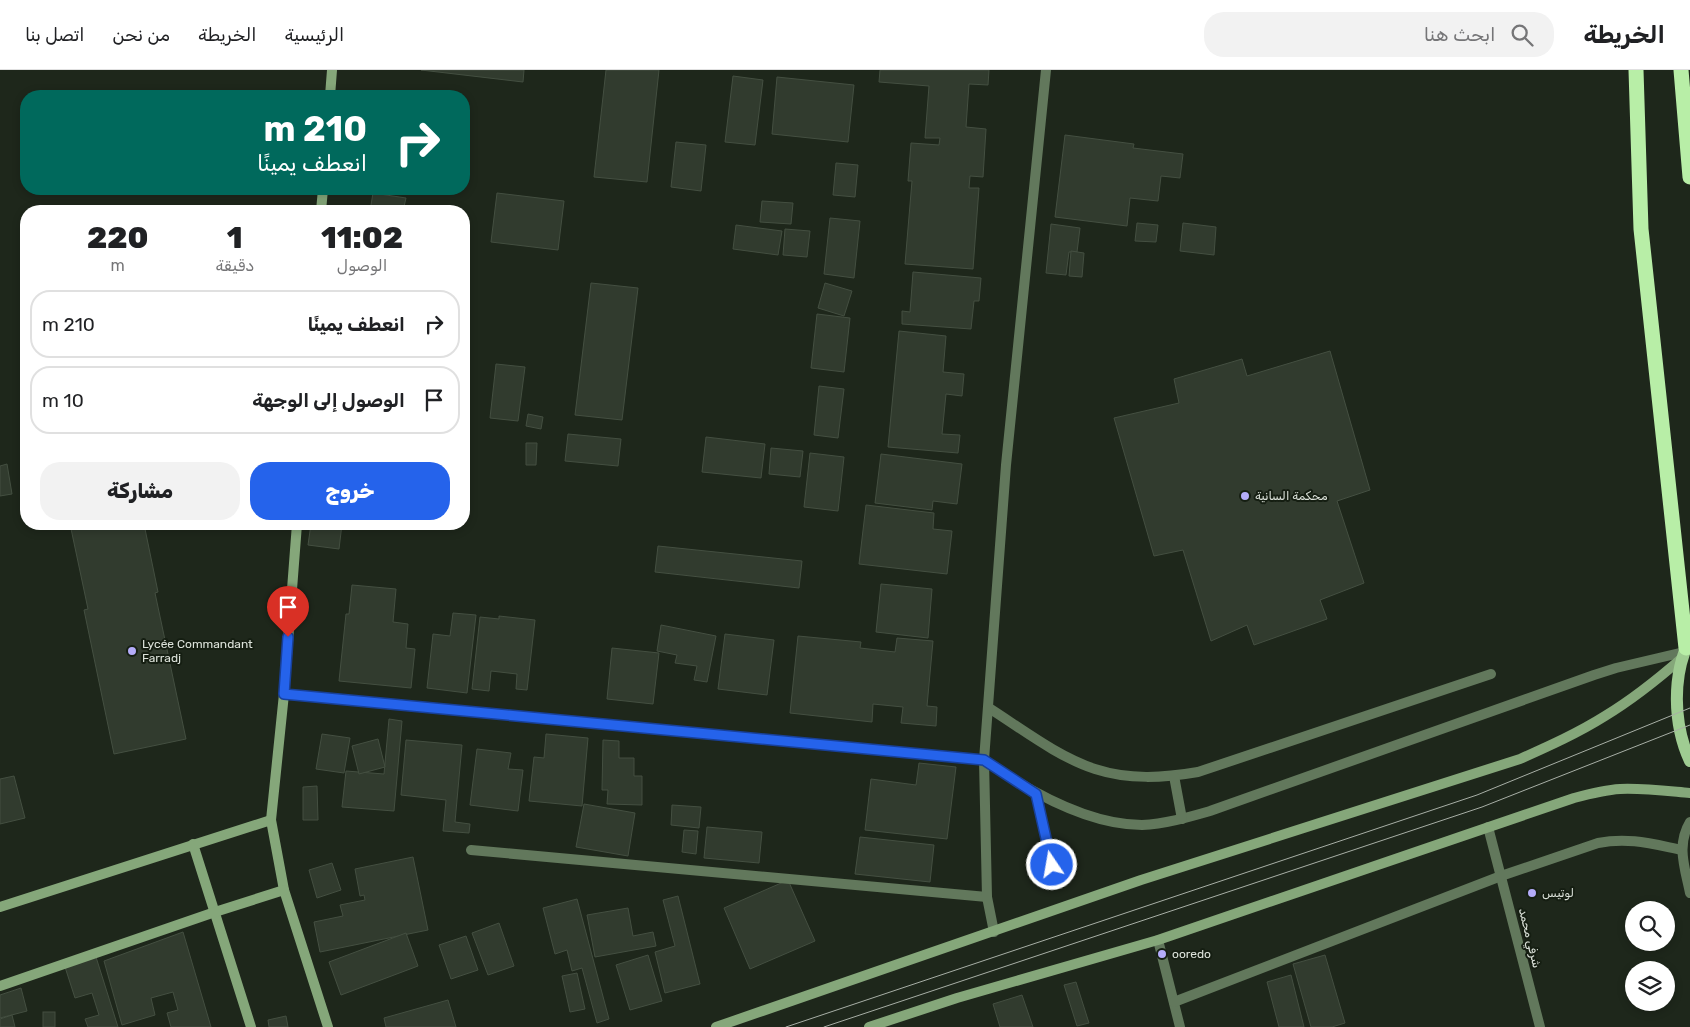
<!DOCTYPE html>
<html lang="ar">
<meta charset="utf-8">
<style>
:root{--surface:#fff;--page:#f2f2f2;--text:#202124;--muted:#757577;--line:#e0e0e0;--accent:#2563eb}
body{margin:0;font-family:Rubik,Vazirmatn,sans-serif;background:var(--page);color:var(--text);direction:rtl;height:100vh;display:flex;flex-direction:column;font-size:19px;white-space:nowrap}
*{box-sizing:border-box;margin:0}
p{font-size:16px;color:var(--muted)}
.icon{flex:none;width:28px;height:28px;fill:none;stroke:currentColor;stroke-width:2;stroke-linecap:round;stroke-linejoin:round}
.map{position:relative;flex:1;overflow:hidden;direction:ltr}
.side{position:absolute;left:20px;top:135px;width:450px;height:325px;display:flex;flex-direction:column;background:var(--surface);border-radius:20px;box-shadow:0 2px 8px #0003;direction:rtl}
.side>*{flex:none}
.banner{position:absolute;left:20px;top:20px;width:450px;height:105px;border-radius:20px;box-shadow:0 2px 8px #0003;direction:rtl;background:#00695c;color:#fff;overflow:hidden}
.controls{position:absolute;left:1625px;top:831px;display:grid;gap:10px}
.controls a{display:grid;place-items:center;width:50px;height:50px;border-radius:50%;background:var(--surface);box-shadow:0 2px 8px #0003;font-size:25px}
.pin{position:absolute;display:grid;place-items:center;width:42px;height:42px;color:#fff;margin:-51px -21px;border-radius:50% 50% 50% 0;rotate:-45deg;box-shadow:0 0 5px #0007}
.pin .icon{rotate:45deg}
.me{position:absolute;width:55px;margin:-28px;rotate:348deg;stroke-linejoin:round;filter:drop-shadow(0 0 4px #0008)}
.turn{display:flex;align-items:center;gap:18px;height:105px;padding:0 20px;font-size:22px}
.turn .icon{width:65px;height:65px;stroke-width:2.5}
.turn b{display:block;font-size:35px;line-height:42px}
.eta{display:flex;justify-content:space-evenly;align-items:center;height:85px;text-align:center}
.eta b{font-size:30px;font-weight:800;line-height:35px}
.button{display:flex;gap:10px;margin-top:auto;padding:10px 20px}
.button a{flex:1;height:58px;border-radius:20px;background:var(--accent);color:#fff;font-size:20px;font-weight:800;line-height:58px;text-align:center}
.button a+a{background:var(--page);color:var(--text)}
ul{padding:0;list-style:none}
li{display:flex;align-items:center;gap:15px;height:68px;margin:0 10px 8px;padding:0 10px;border:2px solid var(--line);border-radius:20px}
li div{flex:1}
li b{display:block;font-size:19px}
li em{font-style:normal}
header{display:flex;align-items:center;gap:30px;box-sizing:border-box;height:70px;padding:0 25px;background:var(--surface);border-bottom:1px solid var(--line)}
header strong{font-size:24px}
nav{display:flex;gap:28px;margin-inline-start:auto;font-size:18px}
.search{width:350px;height:45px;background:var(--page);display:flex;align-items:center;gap:12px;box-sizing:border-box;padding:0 18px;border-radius:20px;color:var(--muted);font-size:19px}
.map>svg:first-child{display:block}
</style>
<header>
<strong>الخريطة</strong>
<div class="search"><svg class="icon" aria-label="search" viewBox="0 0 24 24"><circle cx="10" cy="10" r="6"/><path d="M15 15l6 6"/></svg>ابحث هنا</div>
<nav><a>الرئيسية</a><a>الخريطة</a><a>من نحن</a><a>اتصل بنا</a></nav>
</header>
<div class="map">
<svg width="1690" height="957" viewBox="0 0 1690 957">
<rect width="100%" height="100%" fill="#1e271b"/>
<g fill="#313b2e" stroke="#444f41">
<polygon points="421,0 524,0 523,12"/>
<polygon points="606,0 659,0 647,112 594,107"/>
<polygon points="880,0 989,0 988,15 969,14 966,57 986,59 983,107 970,106 969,118 979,118 973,199 905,194 912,111 908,111 911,73 939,75 940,68 925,68 929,16 879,12"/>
<polygon points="733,6 763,10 755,75 725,72"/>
<polygon points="777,7 854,15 848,72 772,64"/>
<polygon points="1065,65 1134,74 1133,78 1183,84 1180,108 1161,106 1158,131 1130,128 1127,156 1055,147"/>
<polygon points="676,72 706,75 701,121 671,117"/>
<polygon points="836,93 858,95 855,127 833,125"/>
<polygon points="373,123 406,128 403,141 370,141"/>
<polygon points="497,123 564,131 558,180 491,172"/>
<polygon points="762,131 793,133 791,154 760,152"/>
<polygon points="830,148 860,151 854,208 824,204"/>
<polygon points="1137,153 1158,155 1156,172 1135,171"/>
<polygon points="1183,153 1216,157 1214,185 1180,181"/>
<polygon points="1051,154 1080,158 1077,182 1069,182 1066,205 1046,203"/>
<polygon points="736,155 782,161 778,185 733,179"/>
<polygon points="785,159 810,161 807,187 783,185"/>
<polygon points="1071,181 1084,183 1082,207 1069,206"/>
<polygon points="913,202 981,208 979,231 974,231 971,259 902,254 902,241 910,242"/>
<polygon points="591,213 638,218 622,350 575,345"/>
<polygon points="825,213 852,221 844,246 818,238"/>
<polygon points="817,244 850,248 844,302 811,298"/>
<polygon points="899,261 946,266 943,302 964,304 962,326 946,324 942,364 960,365 958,383 888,377"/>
<polygon points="1330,281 1370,420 1337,431 1364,513 1320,530 1327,549 1254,575 1247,555 1211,571 1183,480 1154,486 1114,348 1179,333 1174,309 1242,289 1247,306"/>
<polygon points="496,294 525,297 518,351 490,348"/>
<polygon points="819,316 844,319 838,368 814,365"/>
<polygon points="528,344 543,347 541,359 526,356"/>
<polygon points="568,364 621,369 618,396 565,391"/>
<polygon points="706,367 765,374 761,408 702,402"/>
<polygon points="526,373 537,373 536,395 526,395"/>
<polygon points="771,378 803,381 800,407 769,404"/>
<polygon points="810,383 844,387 838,441 804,437"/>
<polygon points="881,384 962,394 957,434 933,431 932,440 875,433"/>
<polygon points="7,394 12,424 0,426 0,396"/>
<polygon points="866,435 934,443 933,459 952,461 947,504 859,494"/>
<polygon points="70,454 144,454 158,522 155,523 186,669 114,684 84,540 88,539"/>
<polygon points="311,454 342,454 339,479 308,475"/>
<polygon points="658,476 802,491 799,518 655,502"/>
<polygon points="881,514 932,519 928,568 876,562"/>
<polygon points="352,515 396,519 393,552 408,554 406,578 415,579 411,618 339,611 346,544 349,544"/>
<polygon points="453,543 476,545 467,623 427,618 433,564 450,566"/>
<polygon points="499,546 535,550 527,620 516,619 517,604 491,601 489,621 472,619 480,547 499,549"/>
<polygon points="661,555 716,566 707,612 694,610 697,596 675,593 677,585 657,581"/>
<polygon points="725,564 774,570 767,625 718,619"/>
<polygon points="798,566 861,572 860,578 895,582 897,568 933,571 927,636 937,637 936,656 901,653 903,637 873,634 872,652 790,643"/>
<polygon points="612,578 659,583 653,634 607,629"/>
<polygon points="389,649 402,651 394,741 342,737 346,701 384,704"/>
<polygon points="322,664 350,668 344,703 316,699"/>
<polygon points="546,664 588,668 582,736 529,731 534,687 544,688"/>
<polygon points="378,669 385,697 359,704 352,676"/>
<polygon points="406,670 462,675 455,752 470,754 469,763 443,761 446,730 401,725"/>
<polygon points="603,670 619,671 619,688 634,688 634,706 642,706 642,735 607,734 608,720 602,720"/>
<polygon points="477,679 511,683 508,699 523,700 518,741 470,735"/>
<polygon points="919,693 956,697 947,769 865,760 871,709 916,715"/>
<polygon points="14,706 25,748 0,754 0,709"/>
<polygon points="317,716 318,750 303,750 303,717"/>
<polygon points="584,734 635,743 628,786 576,777"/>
<polygon points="672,735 701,737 699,758 671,755"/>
<polygon points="707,757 762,762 759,793 704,788"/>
<polygon points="684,760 698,761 696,784 682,782"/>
<polygon points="860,767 934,775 930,812 855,804"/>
<polygon points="413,787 428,860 320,882 314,852 343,846 340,835 365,830 364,825 360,826 355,799"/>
<polygon points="332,793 341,820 317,828 309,800"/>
<polygon points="788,810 815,871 750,899 724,838"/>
<polygon points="678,826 700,914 665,923 655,882 675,876 663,830"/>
<polygon points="577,829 609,949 597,953 582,898 572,901 567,880 555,884 543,838"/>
<polygon points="628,838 633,866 653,862 656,876 595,887 587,845"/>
<polygon points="499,853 514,896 488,905 472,863"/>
<polygon points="183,862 211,957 171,957 167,943 178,940 173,922 151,928 155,945 122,955 104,891"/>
<polygon points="406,863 418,896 341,925 329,892"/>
<polygon points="466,866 478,900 451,909 439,875"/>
<polygon points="648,885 662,931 630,940 616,895"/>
<polygon points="1325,885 1345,953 1332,957 1311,957 1293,894"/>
<polygon points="96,887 118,957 88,957 85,949 99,945 92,923 75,928 65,897"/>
<polygon points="577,903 585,939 570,942 562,906"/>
<polygon points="1291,905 1304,957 1279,957 1267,912"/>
<polygon points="1076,912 1089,953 1077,956 1064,915"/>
<polygon points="21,918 27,941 0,948 0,925"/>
<polygon points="1022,925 1033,957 1000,957 993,934"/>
<polygon points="448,930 456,957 386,957 384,948"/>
<rect x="43" y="942" width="12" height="15"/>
<polygon points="12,945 15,957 0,957 0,949"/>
<polygon points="286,946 288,957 269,957 268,950"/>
</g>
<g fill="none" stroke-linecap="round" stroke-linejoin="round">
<g stroke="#62785c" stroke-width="10">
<path d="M 989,638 C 1022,659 1058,687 1095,699 C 1129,710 1163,708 1198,702 L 1491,604"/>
<polyline points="1036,724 1052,795"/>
</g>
<g stroke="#62785c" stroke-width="10">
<path d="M 284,624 L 984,690 C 1027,720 1088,755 1142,755 C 1165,754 1189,747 1210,741 L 1594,605 L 1616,598 L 1684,582"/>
<polyline points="1174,706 1182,749"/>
<path d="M 1690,752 C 1676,775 1685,798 1690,823"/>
<polyline points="1488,757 1540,957"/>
<polyline points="471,780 987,827"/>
<polyline points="994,862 987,827 984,690 1006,395 1046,0"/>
<polyline points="1158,870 1180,957"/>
<path d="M 1174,932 L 1501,806 L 1598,773 C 1629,767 1652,774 1682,780"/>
</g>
<g stroke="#85a77a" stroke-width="10">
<polyline points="330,26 332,0"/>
<polyline points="321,141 323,119"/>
<polyline points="297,454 284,624 271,750 284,820 328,957"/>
<polyline points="193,774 251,957"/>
<polyline points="0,837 271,750"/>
<polyline points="0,916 215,842 284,820"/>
<path d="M 716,957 L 1141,810 L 1520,689 C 1549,676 1578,663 1605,646 C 1633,629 1658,609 1682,588"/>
<path d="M 869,957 L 957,928 L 1158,870 L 1574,728 C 1589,724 1604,720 1620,719 C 1643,718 1667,721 1690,723"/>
</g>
<path stroke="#9fcc92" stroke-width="12" d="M 1690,569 C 1672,605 1673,654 1690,691"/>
<g stroke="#b8eea7" stroke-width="15">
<polyline points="1636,0 1641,159 1686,578"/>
<polyline points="1681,0 1690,107"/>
</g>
<g stroke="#a8afa6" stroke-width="1">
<polyline points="786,957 1477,725 1690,638"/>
<polyline points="824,957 1482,737 1690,655"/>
</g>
</g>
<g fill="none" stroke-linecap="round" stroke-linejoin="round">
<defs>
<polyline id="route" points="288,567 284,624 984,690 1036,724 1052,795"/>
</defs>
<use href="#route" stroke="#184099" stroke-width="12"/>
<use href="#route" stroke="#2563eb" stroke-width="9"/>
</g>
<g fill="#b4acf9" stroke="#151e12" stroke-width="2">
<circle cx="1245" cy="426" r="5"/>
<circle cx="132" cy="581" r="5"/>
<circle cx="1532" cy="823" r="5"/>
<circle cx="1162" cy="884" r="5"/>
</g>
<g text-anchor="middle" stroke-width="4" stroke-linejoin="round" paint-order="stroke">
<g font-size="12" fill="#dce2da" stroke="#151e12" text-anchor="start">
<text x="1255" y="430">محكمة السانية</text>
<text x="142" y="578">Lycée Commandant<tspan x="142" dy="14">Farradj</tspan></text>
<text x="1542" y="827">لوتيس</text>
<text x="1172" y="888">ooredo</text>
</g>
<g font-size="12" fill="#dce2da" stroke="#151e12">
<text transform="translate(1530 868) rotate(76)" y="4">شرفي محمد</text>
</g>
</g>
</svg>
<div class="controls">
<a><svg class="icon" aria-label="search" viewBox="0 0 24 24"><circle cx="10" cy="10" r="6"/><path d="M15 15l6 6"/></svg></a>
<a><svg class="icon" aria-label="layers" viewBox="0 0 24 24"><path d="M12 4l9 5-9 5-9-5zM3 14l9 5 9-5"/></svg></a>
</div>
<div class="pin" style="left:288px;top:567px;background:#d93025"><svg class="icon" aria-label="arrive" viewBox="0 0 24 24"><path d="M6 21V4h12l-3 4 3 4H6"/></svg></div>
<svg class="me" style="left:1052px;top:795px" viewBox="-20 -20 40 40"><circle r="17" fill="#2563eb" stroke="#fff" stroke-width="3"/><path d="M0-11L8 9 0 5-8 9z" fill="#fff"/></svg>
<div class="banner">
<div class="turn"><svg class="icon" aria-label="right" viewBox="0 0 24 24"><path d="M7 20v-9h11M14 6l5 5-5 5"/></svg><div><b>210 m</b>انعطف يمينًا</div></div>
</div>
<section class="side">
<div class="eta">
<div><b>11:02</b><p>الوصول</p></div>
<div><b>1</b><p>دقيقة</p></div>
<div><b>220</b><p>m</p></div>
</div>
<ul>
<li><svg class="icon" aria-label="right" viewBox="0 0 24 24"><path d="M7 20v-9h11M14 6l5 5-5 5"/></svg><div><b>انعطف يمينًا</b></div><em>210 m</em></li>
<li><svg class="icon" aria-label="arrive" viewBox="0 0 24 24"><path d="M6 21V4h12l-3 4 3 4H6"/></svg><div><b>الوصول إلى الوجهة</b></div><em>10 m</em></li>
</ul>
<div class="button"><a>خروج</a><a>مشاركة</a></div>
</section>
</div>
